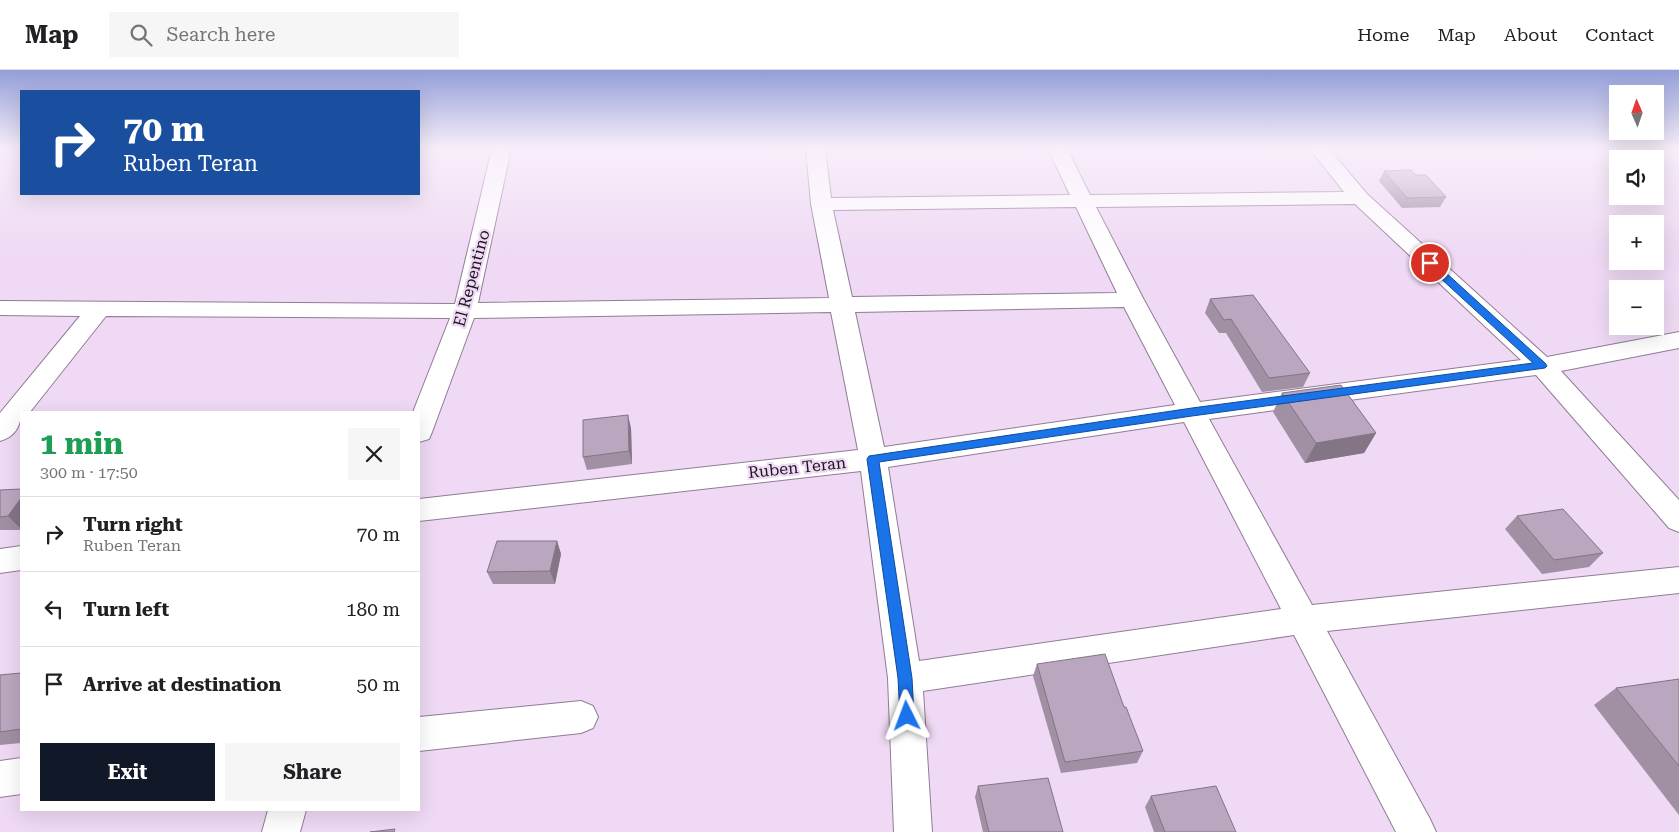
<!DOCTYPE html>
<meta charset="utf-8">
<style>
:root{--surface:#fff;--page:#f6f6f6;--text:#202124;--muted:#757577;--line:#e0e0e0;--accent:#111827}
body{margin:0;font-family:"Roboto Serif",serif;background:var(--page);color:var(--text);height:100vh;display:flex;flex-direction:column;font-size:19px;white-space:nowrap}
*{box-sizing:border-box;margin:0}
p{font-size:16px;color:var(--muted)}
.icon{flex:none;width:28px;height:28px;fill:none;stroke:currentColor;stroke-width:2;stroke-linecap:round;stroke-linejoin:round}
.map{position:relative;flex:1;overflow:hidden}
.drawer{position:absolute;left:20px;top:341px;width:400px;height:400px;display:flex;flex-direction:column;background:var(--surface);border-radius:0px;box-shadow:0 5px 20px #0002}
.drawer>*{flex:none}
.hud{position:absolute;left:20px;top:20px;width:400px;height:105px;border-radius:0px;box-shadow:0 5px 20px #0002;background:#1a4fa0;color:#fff;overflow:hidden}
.needle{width:32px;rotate:358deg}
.buttons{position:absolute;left:1609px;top:15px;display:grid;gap:10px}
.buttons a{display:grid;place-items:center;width:55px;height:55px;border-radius:0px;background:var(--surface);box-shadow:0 5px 20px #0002;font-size:25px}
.pin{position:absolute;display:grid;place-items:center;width:42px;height:42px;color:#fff;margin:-21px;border:2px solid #fff;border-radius:50%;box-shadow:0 1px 5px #0007}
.me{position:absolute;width:55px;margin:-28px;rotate:357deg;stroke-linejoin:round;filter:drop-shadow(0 0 4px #0008)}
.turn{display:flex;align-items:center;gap:18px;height:105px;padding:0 20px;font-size:22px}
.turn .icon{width:65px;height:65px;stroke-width:2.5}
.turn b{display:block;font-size:35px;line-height:42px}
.round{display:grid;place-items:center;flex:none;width:52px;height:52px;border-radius:0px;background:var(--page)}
.headline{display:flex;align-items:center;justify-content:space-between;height:85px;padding:0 20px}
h1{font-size:30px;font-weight:700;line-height:38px;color:#1e9e55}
.primary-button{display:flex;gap:10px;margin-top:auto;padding:10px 20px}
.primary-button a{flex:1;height:58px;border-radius:0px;background:var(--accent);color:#fff;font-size:20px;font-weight:700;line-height:58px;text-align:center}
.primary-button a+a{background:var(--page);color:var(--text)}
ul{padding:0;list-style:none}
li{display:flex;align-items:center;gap:15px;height:75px;padding:0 20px;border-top:1px solid var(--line)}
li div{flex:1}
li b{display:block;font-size:19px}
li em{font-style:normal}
header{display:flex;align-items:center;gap:30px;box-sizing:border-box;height:70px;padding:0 25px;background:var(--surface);border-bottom:1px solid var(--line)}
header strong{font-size:24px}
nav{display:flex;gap:28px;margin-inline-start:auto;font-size:18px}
.search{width:350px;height:45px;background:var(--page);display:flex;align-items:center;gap:12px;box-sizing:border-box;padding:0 18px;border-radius:0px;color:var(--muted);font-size:19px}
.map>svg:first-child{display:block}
</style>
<header>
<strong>Map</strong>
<div class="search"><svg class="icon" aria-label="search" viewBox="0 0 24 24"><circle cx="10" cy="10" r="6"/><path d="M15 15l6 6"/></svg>Search here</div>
<nav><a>Home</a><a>Map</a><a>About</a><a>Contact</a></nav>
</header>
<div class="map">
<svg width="1679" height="762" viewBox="0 0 1679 762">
<rect width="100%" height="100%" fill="#efd9f4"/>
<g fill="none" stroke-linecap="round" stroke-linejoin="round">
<defs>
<g id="minor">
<path d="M 492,79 L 511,79 L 478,233 L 829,228 L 811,134 L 806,79 L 825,79 L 831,128 L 1070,125 L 1048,79 L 1067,79 L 1090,125 L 1344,122 L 1310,79 L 1329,79 L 1367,124 L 1547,287 L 1679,262 L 1679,278 L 1561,301 L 1679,430 L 1679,462 L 1669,458 L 1536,305 L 1209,349 L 1312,535 L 1679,497 L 1679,523 L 1327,561 L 1430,749 L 1436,762 L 1396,762 L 1294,565 L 923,621 L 932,762 L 894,762 L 888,608 L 861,401 L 419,451 L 419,429 L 858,380 L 831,242 L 474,248 L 432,362 L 429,369 L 419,372 L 419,342 L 413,342 L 450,248 L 106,246 L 30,342 L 21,342 C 21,357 14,367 0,371 L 0,343 L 80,246 L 0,245 L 0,231 L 455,234 ZM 1355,134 L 1521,290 L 1200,332 L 1144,230 L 1096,137 ZM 1076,137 L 1117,223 L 852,227 L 833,140 ZM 1124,237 L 1175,335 L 884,377 L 855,242 ZM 1184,352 L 1281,539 L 919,591 L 888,397 Z"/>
<polygon points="21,476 21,500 0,503 0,479"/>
<polygon points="581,631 593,636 598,647 593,658 581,663 419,681 419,647"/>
<polygon points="21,688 21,724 0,727 0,691"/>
<polygon points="268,740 306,740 300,762 262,762"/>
</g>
</defs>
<use href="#minor" stroke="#907c94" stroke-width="2"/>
<use href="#minor" fill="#fff" fill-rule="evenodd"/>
</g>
<g fill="#a18fa4">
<polygon points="1384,101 1416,105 1446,127 1440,137 1402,138 1379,111"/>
<polygon points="1210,229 1310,303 1303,317 1262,322 1226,263 1219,263 1205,243"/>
<polygon points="1282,323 1376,363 1364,383 1305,393 1273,342"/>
<polygon points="631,358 632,394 587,400 583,387"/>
<polygon points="21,419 21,460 0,460 0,420"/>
<polygon points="1517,446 1603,483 1589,497 1542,504 1505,459"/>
<polygon points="557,471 561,484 555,514 493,514 487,502"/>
<polygon points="1037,594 1143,681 1137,693 1061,703 1033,606"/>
<polygon points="21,603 21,673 0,675 0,605"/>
<polygon points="1679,609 1679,745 1594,635 1616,618"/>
<polygon points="978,716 1063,762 983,762 975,727"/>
<polygon points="1151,726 1236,762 1154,762 1145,737"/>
</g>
<g fill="#837486">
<polygon points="628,345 631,358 632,394 629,381"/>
<polygon points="1376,363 1364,383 1305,393 1316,373"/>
<polygon points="21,428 21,459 8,446"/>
<polygon points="557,471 561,484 555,514 550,501"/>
</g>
<g fill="#bba6bf" stroke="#837486">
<polygon points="1411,100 1416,105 1426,105 1446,127 1407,128 1384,101"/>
<polygon points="1253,225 1310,303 1269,308 1231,249 1224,250 1210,229"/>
<polygon points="1341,315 1376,363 1316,373 1282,323"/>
<polygon points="628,345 629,381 583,387 583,350"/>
<polygon points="21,419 21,428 8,446 0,447 0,420"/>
<polygon points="1563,439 1603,483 1554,490 1517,446"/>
<polygon points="497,471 557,471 550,501 487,502"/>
<polygon points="1105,584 1124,637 1126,637 1143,681 1065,692 1037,594"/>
<polygon points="21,603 21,659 0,662 0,605"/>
<polygon points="1679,609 1679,696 1616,618"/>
<polygon points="1048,708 1063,762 989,762 978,716"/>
<polygon points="1216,716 1236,762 1165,762 1151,726"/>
<polygon points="395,759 394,762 370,762"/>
</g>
<linearGradient id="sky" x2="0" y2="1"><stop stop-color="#939ed8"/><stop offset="0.42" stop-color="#f8eefa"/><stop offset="1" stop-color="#f8eefa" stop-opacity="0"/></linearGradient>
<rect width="1679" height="186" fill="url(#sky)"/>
<polygon fill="#1a73e8" stroke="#114b97" points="1430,190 1433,191 1545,293 1547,296 1545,298 1192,346 879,392 912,608 914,646 912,651 907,653 902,651 900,646 898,608 867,389 869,386 1192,338 1533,293 1426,195 1426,191"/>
<g text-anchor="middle" stroke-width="4.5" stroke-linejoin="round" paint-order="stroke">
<g font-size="16" fill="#1d161f" stroke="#efd9f4">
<text transform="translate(471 208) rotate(-75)" y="6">El Repentino</text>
<text transform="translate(797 397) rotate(-6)" y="6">Ruben Teran</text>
</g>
</g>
</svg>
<div class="buttons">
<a><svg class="needle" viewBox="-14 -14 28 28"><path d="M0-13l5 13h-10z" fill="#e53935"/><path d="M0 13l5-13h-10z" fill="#757577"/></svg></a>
<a><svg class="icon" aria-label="sound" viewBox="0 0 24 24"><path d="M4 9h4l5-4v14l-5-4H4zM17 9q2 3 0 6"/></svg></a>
<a>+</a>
<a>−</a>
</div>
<div class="pin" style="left:1430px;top:193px;background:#d93025"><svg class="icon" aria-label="arrive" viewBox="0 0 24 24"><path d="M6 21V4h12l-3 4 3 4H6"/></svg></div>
<svg class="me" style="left:907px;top:646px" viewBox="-20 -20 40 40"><path d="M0-17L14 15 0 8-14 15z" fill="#1a73e8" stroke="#fff" stroke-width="4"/></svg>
<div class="hud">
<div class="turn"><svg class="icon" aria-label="right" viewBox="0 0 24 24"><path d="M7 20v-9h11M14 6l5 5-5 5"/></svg><div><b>70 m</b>Ruben Teran</div></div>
</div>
<section class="drawer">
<div class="headline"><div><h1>1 min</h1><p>300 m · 17:50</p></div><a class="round"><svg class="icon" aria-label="close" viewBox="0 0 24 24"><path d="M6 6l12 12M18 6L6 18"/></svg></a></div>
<ul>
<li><svg class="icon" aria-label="right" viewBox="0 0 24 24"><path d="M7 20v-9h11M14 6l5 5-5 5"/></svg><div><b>Turn right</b><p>Ruben Teran</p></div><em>70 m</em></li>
<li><svg class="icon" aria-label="left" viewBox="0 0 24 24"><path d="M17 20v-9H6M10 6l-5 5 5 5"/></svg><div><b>Turn left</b></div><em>180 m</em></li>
<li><svg class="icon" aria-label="arrive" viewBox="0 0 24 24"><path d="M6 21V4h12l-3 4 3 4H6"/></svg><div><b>Arrive at destination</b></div><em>50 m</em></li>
</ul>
<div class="primary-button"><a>Exit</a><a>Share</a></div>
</section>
</div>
